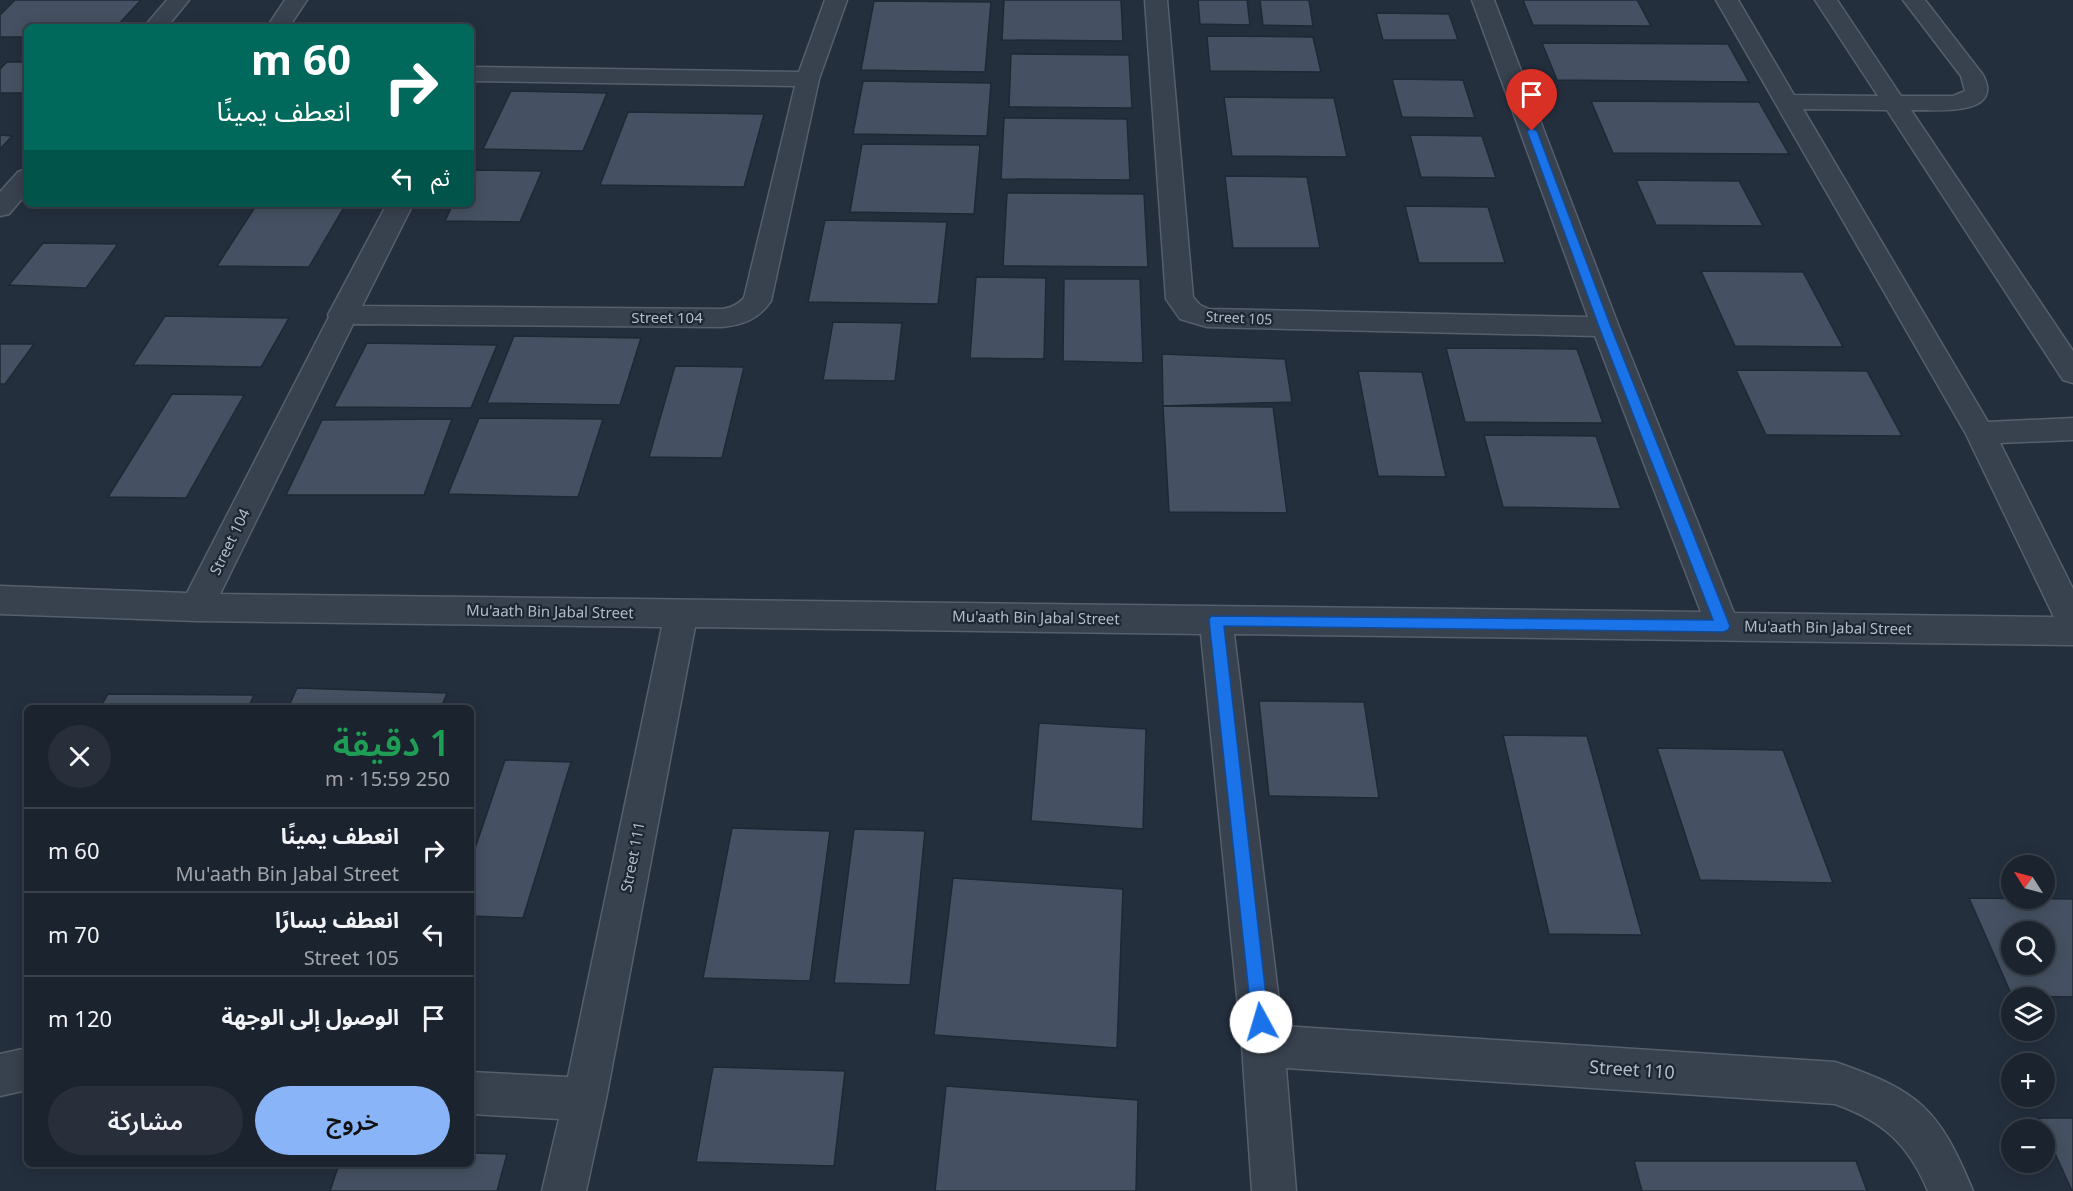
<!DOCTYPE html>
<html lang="ar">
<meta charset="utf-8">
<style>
:root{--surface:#1b232e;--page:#282f3a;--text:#f1f3f6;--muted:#a0a4aa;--line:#39404a;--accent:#8ab4f8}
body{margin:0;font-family:"Noto Sans","Noto Sans Arabic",sans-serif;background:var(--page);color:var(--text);direction:rtl;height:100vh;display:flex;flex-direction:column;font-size:22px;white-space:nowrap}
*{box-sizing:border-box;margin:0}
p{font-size:20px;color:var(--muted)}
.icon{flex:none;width:33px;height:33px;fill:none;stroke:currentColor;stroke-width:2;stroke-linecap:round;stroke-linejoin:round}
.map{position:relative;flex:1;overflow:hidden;direction:ltr}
.drawer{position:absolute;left:24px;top:705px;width:450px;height:462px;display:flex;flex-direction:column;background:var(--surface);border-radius:9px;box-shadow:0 3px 15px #0003,0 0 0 2px var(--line);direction:rtl}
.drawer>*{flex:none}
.guide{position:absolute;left:24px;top:24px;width:450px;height:183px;border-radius:9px;box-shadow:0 3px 15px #0003,0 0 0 2px var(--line);direction:rtl;background:#00695c;color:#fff;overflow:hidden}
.needle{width:39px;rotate:306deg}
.buttons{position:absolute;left:2001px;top:855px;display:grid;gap:12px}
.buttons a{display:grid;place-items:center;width:54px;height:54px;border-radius:50%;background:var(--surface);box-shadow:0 3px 15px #0003,0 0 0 2px var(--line);font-size:30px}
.pin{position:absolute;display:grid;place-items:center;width:51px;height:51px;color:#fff;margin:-62px -26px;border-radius:50% 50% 50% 0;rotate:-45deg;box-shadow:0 0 6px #0007}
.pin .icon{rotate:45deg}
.me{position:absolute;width:66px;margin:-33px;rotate:354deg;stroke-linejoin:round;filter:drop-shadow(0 0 4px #0008)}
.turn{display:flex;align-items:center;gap:21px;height:126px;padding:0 24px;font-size:27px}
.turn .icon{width:78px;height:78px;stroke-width:2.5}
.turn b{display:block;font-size:42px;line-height:51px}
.then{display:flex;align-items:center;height:57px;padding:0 24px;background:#0003;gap:12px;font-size:22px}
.round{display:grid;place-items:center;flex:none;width:63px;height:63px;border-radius:32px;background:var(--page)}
.overview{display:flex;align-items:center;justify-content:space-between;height:102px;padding:0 24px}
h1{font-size:36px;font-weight:600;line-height:45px;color:#1e9e55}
.action{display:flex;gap:12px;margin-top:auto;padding:12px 24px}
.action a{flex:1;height:69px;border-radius:36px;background:var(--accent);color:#111;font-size:24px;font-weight:600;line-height:69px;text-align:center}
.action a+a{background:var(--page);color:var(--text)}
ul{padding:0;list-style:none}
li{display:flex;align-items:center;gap:18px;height:84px;padding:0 24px;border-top:2px solid var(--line)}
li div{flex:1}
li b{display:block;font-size:22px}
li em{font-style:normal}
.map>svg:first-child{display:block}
</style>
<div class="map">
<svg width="2073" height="1191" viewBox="0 0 2073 1191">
<rect width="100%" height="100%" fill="#242f3e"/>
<g fill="#455162" stroke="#1f2835" stroke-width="1.5" fill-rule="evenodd">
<polygon points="15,0 141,0 116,27 27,27 27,37 0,37 0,15"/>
<polygon points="1004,0 1121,0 1123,41 1002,40"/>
<polygon points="1198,0 1247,0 1250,25 1200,24"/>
<polygon points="1260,0 1309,0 1313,26 1263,25"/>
<polygon points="1523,0 1637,0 1651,26 1533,25"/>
<polygon points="874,1 991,2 985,72 861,70"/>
<polygon points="1376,13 1449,14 1458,40 1383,40"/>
<polygon points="1207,36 1313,37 1321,72 1210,71"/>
<polygon points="1542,43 1728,44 1749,82 1557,80"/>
<polygon points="1011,54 1129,55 1132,108 1009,107"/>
<polygon points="7,62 27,62 27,93 0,93 0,69"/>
<polygon points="1392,79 1463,80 1475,118 1402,117"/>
<polygon points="863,81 991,83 987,136 853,134"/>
<polygon points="511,91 607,93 583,151 483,149"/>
<polygon points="1224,97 1334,98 1347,157 1232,156"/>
<polygon points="1591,101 1759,102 1789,154 1613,153"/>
<polygon points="628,112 764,114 744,187 600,185"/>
<polygon points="1004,118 1127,119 1130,180 1001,179"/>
<polygon points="0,135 12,136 0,149"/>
<polygon points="1410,135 1482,136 1496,178 1421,177"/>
<polygon points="862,144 980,145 974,214 850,212"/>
<polygon points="471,170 542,171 520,222 445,221 453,204 471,204"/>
<polygon points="1225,176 1307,177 1320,248 1233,248"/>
<polygon points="1636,180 1739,181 1763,226 1656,225"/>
<polygon points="1007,193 1144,194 1148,267 1003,266"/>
<polygon points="257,204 346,204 309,267 217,266"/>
<polygon points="1405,206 1488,207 1505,263 1419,263"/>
<polygon points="825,220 947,222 938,304 808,302"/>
<polygon points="43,243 118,244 86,288 9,285"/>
<polygon points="1701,271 1803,272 1843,347 1735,346"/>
<polygon points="976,277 1046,278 1044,359 970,358"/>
<polygon points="1064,279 1140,279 1143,363 1063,361"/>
<polygon points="165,316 289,318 261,367 133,365"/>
<polygon points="833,322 902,323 895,381 823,380"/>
<polygon points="514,336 641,338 620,405 487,403"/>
<polygon points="367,343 497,345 471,408 334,407"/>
<polygon points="0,344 34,344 5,384 0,384"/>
<polygon points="1446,348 1577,349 1603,423 1465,422"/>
<polygon points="1162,354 1285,359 1292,402 1163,406"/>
<polygon points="675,366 744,367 722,458 649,457"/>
<polygon points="1736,370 1867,371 1902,436 1766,435"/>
<polygon points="1358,371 1422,372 1446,477 1378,476"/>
<polygon points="172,394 244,395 186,498 108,497"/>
<polygon points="1163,406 1273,407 1287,513 1169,512"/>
<polygon points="479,418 603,419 578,497 448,494"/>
<polygon points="452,419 424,495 286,495 322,420"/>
<polygon points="1484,435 1596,436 1621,509 1503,507"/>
<polygon points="297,688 447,693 441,708 288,708"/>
<polygon points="108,694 254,695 248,708 100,708"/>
<polygon points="1259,701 1364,702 1379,798 1269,796"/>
<polygon points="1039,723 1146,729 1143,829 1031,821"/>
<polygon points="1503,735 1587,736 1642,935 1549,934"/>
<polygon points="1657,748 1783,750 1833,883 1700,880"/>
<polygon points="505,760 571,762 523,918 471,916 471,860"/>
<polygon points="732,828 830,831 810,981 703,978"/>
<polygon points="854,829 925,831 910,985 834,983"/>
<polygon points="953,878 1123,889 1117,1048 934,1035"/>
<path d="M 1969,898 L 2073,899 L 2073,997 L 2012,996 ZM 2012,932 L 2044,932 L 2044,964 L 2012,964 Z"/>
<polygon points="713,1067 845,1071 834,1166 696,1162"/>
<polygon points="946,1086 1138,1100 1136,1191 935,1191"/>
<polygon points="2039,1118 2073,1118 2073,1191 2072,1191"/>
<polygon points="471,1153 507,1154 497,1191 330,1191 339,1164 471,1164"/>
<polygon points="1634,1161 1856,1161 1867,1191 1642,1191"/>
</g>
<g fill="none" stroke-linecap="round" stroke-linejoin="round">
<defs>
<g id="minor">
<polygon points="167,0 189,0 167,27 144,27"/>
<polygon points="285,0 307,0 289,27 267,27"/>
<path d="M 825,0 L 847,0 L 819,79 L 771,301 C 759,319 743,325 722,327 L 353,324 L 220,594 L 1701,612 L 1595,336 L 1207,327 L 1180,319 L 1166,299 L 1145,0 L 1167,0 L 1193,297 L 1200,305 L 1209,309 L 1588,317 L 1472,0 L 1494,0 L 1619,327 L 1734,613 L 2054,617 L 1966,434 L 1716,0 L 1738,0 L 1794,95 L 1878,96 L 1815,0 L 1837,0 L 1901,96 L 1953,96 L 1965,91 L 1961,76 L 1903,0 L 1925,0 L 1983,75 C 2005,117 1935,110 1911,110 L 2073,351 L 2073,383 L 2063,380 L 1887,110 L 1803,109 L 1988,422 L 2073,418 L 2073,440 L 2000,443 L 2073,589 L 2073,645 L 1234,634 L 1282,1026 L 1835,1062 C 1919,1091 1939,1108 1973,1191 L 1928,1191 C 1908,1144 1883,1121 1835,1104 L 1286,1068 L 1296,1191 L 1252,1191 L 1242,1046 L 1201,634 L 695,627 L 606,1099 L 586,1191 L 542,1191 L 559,1119 L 471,1114 L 471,1072 L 568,1077 L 662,627 L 197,621 L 0,614 L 0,586 L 187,593 L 329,317 L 328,315 L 387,204 L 413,204 L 362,306 L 722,309 C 731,308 737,305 744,298 L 795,86 L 471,81 L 471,67 L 799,72 Z"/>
<polygon points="27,169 27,193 9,214 0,216 0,192 18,172"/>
<polygon points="27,1048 27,1090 0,1096 0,1054"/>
</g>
</defs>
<use href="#minor" stroke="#565f6c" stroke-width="3"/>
<use href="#minor" fill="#38414e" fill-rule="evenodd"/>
</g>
<polygon fill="#1a73e8" stroke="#114b97" stroke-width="1.5" points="1532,128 1537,131 1611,327 1730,626 1728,630 1723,632 1224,626 1269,1022 1267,1028 1261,1031 1255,1028 1252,1022 1209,620 1211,616 1713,620 1599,327 1527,131"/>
<g text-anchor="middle" stroke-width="4.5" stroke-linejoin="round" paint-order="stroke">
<g font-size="14" fill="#b4bcc9" stroke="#1d2633">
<text transform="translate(1239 318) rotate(3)" y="5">Street 105</text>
</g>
<g font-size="15" fill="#b4bcc9" stroke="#1d2633">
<text x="667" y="323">Street 104</text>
<text transform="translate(230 542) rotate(-64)" y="5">Street 104</text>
<text transform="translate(550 612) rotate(1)" y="5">Mu'aath Bin Jabal Street</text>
<text transform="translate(1036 618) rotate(1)" y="5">Mu'aath Bin Jabal Street</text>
<text transform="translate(1828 628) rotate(1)" y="5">Mu'aath Bin Jabal Street</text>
<text transform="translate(633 857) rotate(-79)" y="5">Street 111</text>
</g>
<g font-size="18" fill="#b4bcc9" stroke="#1d2633">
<text transform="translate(1632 1070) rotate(4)" y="6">Street 110</text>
</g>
</g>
</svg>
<div class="buttons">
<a><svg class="needle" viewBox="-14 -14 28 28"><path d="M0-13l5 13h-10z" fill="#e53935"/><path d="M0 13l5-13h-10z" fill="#a0a4aa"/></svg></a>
<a><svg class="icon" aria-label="search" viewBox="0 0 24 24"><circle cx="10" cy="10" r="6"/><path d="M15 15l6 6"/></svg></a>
<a><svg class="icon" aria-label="layers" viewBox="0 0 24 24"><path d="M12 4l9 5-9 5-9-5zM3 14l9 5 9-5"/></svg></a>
<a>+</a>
<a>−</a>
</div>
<div class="pin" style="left:1532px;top:131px;background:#d93025"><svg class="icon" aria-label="arrive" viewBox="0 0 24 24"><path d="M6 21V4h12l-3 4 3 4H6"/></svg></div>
<svg class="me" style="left:1261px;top:1022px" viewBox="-20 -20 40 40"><circle r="19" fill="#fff"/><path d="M0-13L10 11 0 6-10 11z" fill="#1a73e8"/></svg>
<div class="guide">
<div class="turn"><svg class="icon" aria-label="right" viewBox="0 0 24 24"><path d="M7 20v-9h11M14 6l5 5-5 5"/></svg><div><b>60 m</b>انعطف يمينًا</div></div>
<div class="then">ثم<svg class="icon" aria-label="left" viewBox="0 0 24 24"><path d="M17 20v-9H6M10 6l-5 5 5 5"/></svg></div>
</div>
<section class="drawer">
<div class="overview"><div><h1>1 دقيقة</h1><p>250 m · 15:59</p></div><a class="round"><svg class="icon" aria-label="close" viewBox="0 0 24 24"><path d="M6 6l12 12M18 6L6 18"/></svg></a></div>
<ul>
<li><svg class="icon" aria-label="right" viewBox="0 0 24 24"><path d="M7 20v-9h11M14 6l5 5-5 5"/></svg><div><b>انعطف يمينًا</b><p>Mu'aath Bin Jabal Street</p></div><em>60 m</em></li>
<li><svg class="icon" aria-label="left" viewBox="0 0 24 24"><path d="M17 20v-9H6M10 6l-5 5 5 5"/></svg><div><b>انعطف يسارًا</b><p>Street 105</p></div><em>70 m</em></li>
<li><svg class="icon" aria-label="arrive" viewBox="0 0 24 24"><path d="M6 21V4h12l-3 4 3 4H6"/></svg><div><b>الوصول إلى الوجهة</b></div><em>120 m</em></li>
</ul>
<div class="action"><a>خروج</a><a>مشاركة</a></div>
</section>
</div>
